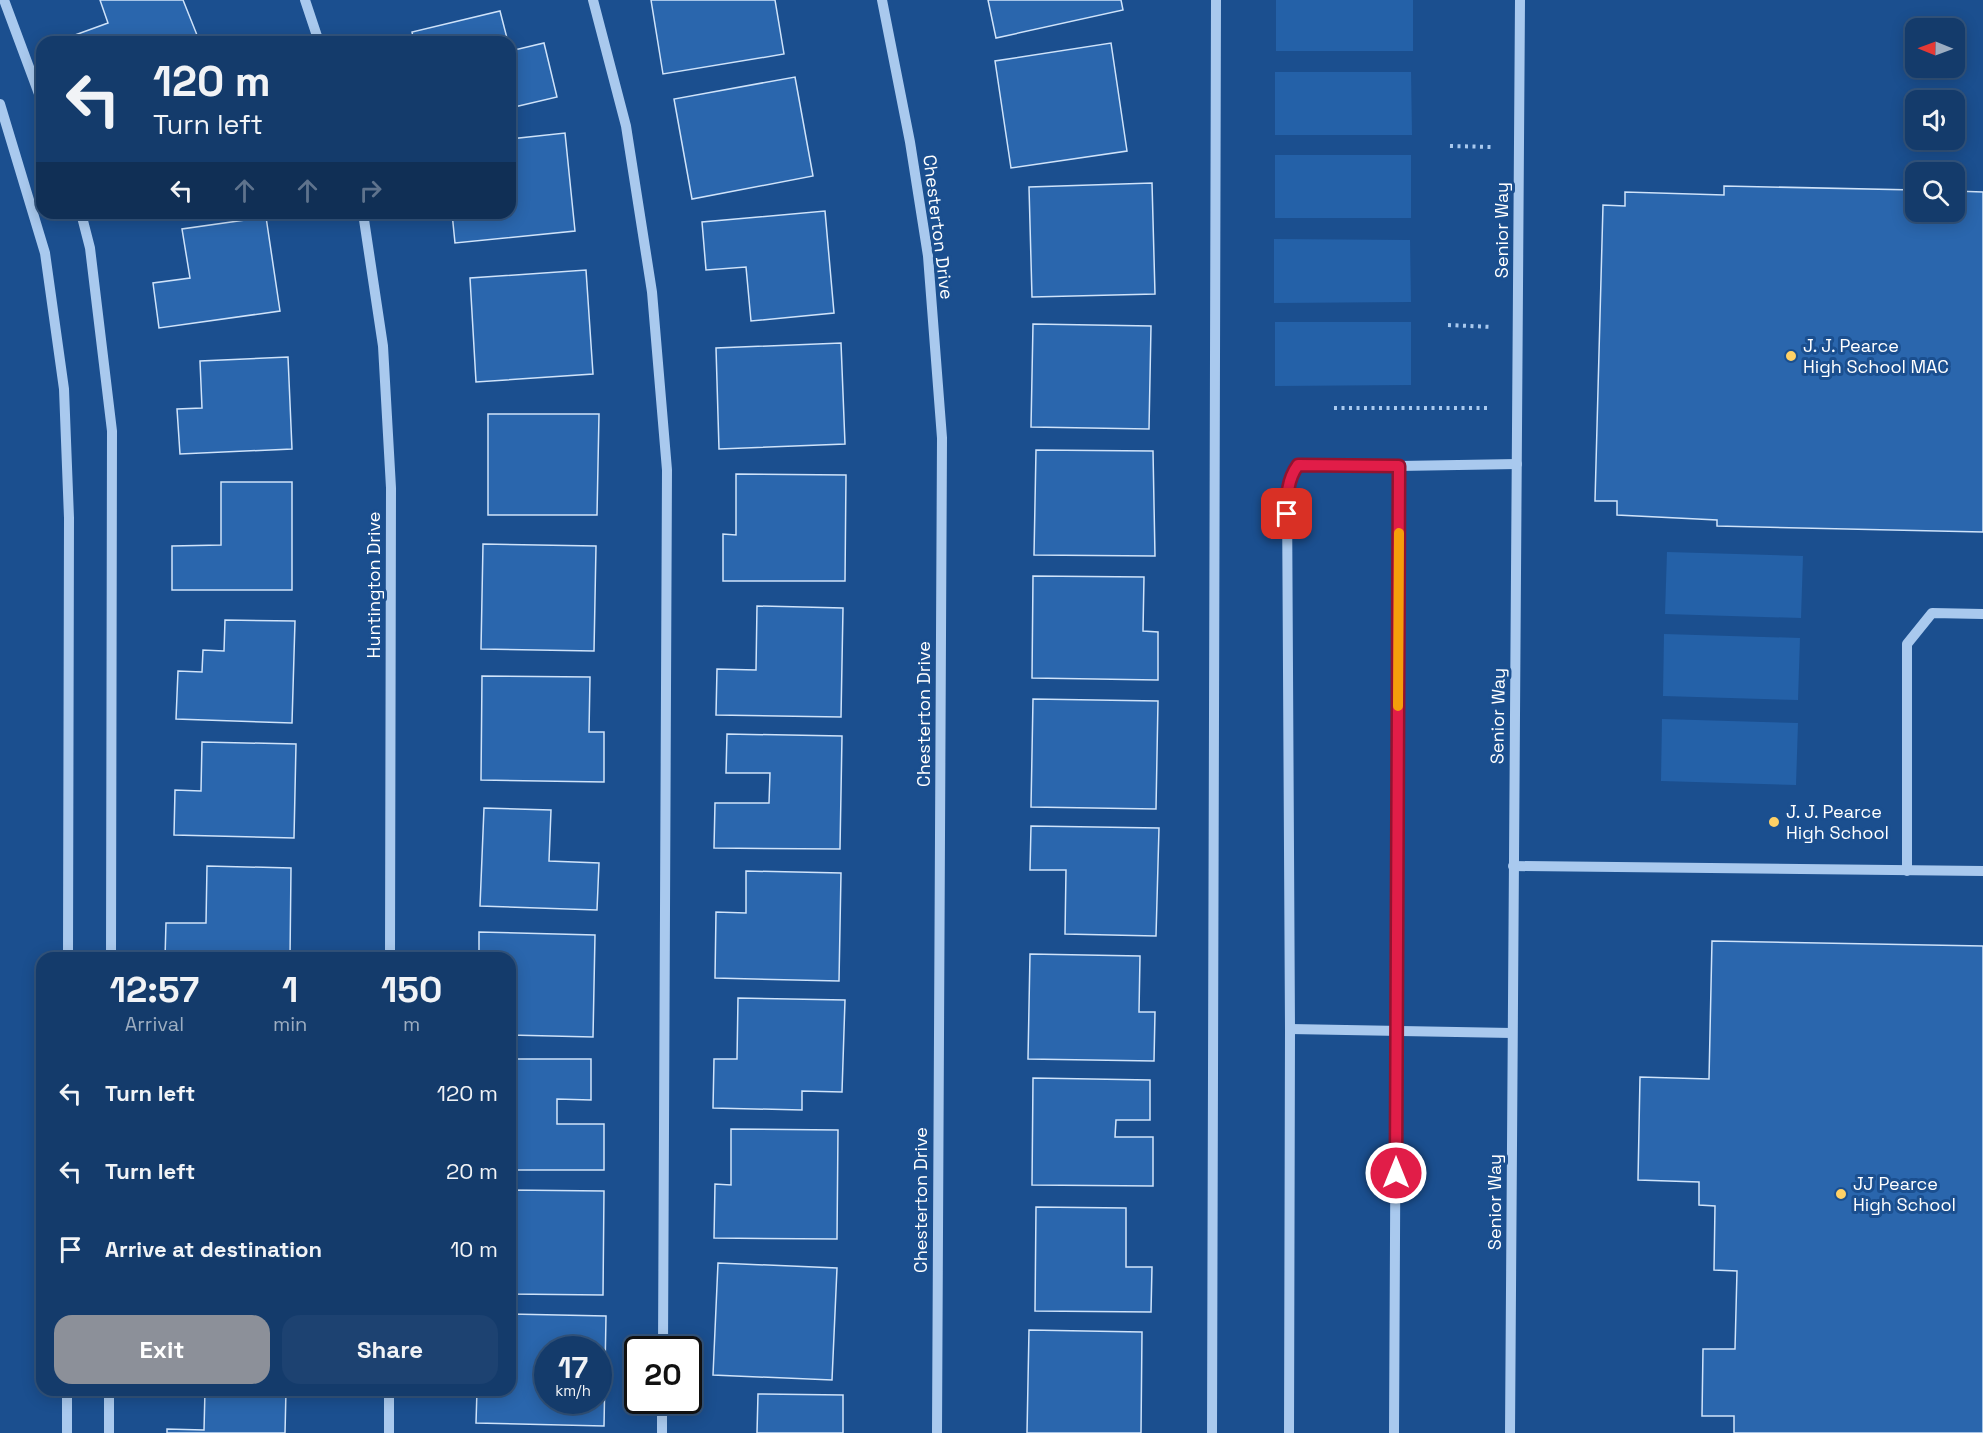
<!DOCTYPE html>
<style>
:root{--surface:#143b6b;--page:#1d4271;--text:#f1f3f6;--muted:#9dadc1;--line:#33557e;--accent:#8c9099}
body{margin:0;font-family:"Space Grotesk",sans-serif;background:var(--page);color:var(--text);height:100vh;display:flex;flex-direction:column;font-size:22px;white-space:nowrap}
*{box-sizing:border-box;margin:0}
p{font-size:20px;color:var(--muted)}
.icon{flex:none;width:33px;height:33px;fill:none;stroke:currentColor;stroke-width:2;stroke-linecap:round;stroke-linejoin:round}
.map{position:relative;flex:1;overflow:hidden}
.side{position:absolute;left:36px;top:952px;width:480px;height:444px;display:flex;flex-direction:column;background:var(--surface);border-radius:18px;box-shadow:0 3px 15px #0003,0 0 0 2px var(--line)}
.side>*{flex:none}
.top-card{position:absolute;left:36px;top:36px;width:480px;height:183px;border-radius:18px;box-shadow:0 3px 15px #0003,0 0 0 2px var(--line);background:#143b6b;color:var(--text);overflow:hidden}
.needle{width:39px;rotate:271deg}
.buttons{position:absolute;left:1905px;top:18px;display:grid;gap:12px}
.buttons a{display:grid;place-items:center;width:60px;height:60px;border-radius:12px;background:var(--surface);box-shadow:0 3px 15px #0003,0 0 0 2px var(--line);font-size:30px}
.speed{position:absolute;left:534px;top:1336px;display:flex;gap:12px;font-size:30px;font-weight:700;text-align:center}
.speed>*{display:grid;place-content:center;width:78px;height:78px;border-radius:50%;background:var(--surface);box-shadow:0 3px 15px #0003,0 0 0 2px var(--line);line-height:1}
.speed small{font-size:15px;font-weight:400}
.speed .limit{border:3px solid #111;border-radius:9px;background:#fff;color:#111}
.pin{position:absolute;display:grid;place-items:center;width:51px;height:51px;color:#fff;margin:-26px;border-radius:12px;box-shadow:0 3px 9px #0006}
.me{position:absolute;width:66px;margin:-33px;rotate:0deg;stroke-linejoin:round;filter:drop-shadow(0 0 4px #0008)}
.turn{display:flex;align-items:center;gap:21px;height:126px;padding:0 18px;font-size:27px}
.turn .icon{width:78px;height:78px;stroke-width:2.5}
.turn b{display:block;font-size:42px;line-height:51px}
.lanes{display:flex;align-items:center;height:57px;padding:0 18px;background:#0003;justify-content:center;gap:30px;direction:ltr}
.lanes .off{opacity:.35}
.eta{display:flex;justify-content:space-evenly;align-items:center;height:102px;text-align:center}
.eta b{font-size:36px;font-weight:700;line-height:42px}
.action{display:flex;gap:12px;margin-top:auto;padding:12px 18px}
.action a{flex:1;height:69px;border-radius:18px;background:var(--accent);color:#fff;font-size:24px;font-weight:700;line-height:69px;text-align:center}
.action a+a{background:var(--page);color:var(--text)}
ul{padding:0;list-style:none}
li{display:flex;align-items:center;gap:18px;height:78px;padding:0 18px}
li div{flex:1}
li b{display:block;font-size:22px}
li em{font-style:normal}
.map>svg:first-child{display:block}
</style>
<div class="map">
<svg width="1983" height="1433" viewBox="0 0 1983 1433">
<rect width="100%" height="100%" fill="#1b4f8f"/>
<g fill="#2461a8">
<rect x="1276" y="0" width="137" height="51"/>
<polygon points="1275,72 1411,72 1412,135 1275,135"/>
<rect x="1275" y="155" width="136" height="63"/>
<polygon points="1274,239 1410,240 1411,302 1274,303"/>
<polygon points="1275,322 1411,322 1411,385 1275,386"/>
<polygon points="1667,552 1803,556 1801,618 1665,614"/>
<polygon points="1664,634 1800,638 1798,700 1663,696"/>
<polygon points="1662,719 1798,723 1796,785 1661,781"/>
</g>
<g fill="#2a66ad" stroke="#cfe3fa" stroke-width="1.5" fill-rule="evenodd">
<polygon points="100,0 183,0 199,40 194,42 77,42 75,35 108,23"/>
<polygon points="651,0 775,0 784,54 663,74"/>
<polygon points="988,0 1121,0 1123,10 996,38"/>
<polygon points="500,11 508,42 414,42 412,32"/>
<polygon points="544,43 557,97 510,108 510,51"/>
<polygon points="1111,43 1127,151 1011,168 995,61"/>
<polygon points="795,77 813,176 692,199 674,99"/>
<polygon points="565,133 575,231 455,243 452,213 510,213 510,139"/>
<polygon points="1152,183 1155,294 1032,297 1029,187"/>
<polygon points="1724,186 1916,190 1916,212 1954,212 1954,191 1983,192 1983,532 1717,526 1717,520 1617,515 1617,501 1595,501 1603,205 1625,206 1625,192 1724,195"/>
<polygon points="825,211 834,313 751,321 746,267 706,270 702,222"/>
<polygon points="266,217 280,311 159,328 153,283 190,278 182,229"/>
<polygon points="586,270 593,374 476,382 470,278"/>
<polygon points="1033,324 1151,326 1149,429 1031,427"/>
<polygon points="841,343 845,444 719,449 716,348"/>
<polygon points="288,357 292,449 180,454 177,409 202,408 200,361"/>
<polygon points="488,414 599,414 597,515 488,515"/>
<polygon points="1036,450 1153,451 1155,556 1034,555"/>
<polygon points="736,474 846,475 845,581 723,581 723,534 736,535"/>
<polygon points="221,482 292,482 292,590 172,590 172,546 221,545"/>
<polygon points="483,544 596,546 594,651 481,649"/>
<polygon points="1033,576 1144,577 1143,631 1158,632 1158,680 1032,678"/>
<polygon points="757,606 843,608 841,717 716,715 717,669 756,670"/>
<polygon points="225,620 295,621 292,723 176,719 178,671 202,672 203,650 224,651"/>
<polygon points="482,676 590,677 589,732 604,732 604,782 481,780"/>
<polygon points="1033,699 1158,701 1156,809 1031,807"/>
<polygon points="727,734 842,736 840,849 714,848 715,803 769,803 770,773 726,773"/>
<polygon points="202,742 296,744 294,838 174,835 175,790 201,791"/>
<polygon points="484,808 551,810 549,861 599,863 597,910 480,906"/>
<polygon points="1031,826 1159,828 1156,936 1065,934 1066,870 1030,870"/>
<polygon points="207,866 291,868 290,958 165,958 166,923 206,923"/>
<polygon points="746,871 841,873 839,981 715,978 716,912 746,913"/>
<polygon points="479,932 595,935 593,1037 510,1035 510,958 479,958"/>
<polygon points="1712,941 1983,946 1983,1433 1734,1433 1734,1416 1702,1416 1703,1349 1735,1349 1737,1271 1714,1270 1715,1206 1699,1205 1699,1182 1638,1180 1640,1077 1709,1079"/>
<polygon points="1030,954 1140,956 1139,1012 1155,1012 1154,1061 1028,1059"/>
<polygon points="738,998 845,1000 842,1092 802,1091 802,1110 713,1108 714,1059 737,1059"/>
<polygon points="510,1059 591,1059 591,1100 557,1099 557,1124 604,1124 604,1170 510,1170"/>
<polygon points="1033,1078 1150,1080 1150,1120 1116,1120 1115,1137 1153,1137 1153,1186 1032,1185"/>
<polygon points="731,1129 838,1130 837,1239 714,1238 715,1184 731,1185"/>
<polygon points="510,1190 604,1191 603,1295 510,1294"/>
<polygon points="1036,1207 1126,1208 1126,1267 1152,1267 1151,1312 1035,1311"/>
<polygon points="718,1263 837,1268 832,1380 713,1375"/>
<path d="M 510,1314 L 606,1316 L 604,1426 L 476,1423 L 477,1390 L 510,1390 ZM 548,1350 L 598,1350 L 598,1401 L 548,1401 Z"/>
<polygon points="1029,1330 1142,1332 1141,1433 1027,1433"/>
<polygon points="205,1390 286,1390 285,1433 167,1433 167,1429 204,1430"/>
<polygon points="758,1394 843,1395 843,1433 757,1433"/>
</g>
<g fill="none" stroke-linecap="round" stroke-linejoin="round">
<g stroke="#a9c9ee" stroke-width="4" stroke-dasharray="3 4.5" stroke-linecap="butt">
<polyline points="1450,146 1492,147"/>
<polyline points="1448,325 1492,327"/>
<polyline points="1334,408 1491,408"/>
</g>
<g stroke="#a9c9ee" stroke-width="10">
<polyline points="4,0 42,102"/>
<polyline points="305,0 319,42"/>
<polyline points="593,0 626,126 652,292 667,470 663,1350"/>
<polyline points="882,0 910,142 928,256 942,438 937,1433"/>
<polyline points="0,104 45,253 64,389 69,518 68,958"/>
<polyline points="81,213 90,248 112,431 111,958"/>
<polyline points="363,213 383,346 391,488 390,958"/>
<polyline points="1399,466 1517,464"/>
<polyline points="1513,866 1983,871"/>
<polyline points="1907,871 1907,644 1932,613 1983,614"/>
<polyline points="1290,1029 1512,1033"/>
<polyline points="67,1433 67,1390"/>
<polyline points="109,1433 109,1390"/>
<polyline points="389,1433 389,1390"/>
<polyline points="662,1433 662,1401"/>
<polyline points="1212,1433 1216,0"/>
<polyline points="1289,1433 1290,1029 1287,491 1292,474 1298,465 1399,466 1394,1433"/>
<polyline points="1510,1433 1520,0"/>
</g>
</g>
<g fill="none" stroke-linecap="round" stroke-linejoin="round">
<defs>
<path id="route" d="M 1287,514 C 1287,496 1287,480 1298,465 L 1399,466 L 1396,1173"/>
</defs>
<use href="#route" stroke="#92132f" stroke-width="15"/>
<use href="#route" stroke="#e11d48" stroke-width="10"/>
<polyline stroke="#f59e0b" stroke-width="10" points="1398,706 1399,533"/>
</g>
<g fill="#ffd166" stroke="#1b4f8f" stroke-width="2">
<circle cx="1791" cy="356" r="6"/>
<circle cx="1774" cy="822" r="6"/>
<circle cx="1841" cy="1194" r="6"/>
</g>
<g text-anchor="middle" stroke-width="6" stroke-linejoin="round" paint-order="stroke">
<g font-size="18" fill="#fff" stroke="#1b4f8f">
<text transform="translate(938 227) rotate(83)" y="6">Chesterton Drive</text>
<text transform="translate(1502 230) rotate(-90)" y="6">Senior Way</text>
<text transform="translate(374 585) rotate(-90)" y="6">Huntington Drive</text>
<text transform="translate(924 714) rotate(-90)" y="6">Chesterton Drive</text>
<text transform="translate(1498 716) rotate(-89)" y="6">Senior Way</text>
<text transform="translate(921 1200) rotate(-90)" y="6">Chesterton Drive</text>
<text transform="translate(1495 1202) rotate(-90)" y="6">Senior Way</text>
</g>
<g font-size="18" fill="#fff" stroke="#1b4f8f" text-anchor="start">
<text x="1803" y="352">J. J. Pearce<tspan x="1803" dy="21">High School MAC</tspan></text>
<text x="1786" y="818">J. J. Pearce<tspan x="1786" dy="21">High School</tspan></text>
<text x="1853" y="1190">JJ Pearce<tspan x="1853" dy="21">High School</tspan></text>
</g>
</g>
</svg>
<div class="buttons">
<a><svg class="needle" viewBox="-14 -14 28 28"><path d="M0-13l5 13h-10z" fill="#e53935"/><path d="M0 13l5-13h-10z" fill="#9dadc1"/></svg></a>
<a><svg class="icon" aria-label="sound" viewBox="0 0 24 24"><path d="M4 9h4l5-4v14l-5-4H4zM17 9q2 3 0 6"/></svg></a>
<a><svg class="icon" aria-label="search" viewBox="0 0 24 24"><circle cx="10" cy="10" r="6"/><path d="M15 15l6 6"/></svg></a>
</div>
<div class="speed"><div>17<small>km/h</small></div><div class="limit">20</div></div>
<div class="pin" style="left:1287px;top:514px;background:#d93025"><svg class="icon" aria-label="arrive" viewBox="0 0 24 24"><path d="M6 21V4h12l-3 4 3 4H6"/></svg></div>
<svg class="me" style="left:1396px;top:1173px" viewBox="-20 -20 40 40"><circle r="17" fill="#e11d48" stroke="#fff" stroke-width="3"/><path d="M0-11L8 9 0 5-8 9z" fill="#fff"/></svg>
<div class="top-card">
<div class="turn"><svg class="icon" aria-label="left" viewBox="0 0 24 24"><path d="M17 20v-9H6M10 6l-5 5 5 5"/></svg><div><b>120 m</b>Turn left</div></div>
<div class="lanes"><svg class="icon" aria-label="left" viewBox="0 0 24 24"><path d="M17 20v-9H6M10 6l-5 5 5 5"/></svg><svg class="icon off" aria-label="ahead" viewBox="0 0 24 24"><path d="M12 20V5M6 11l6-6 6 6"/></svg><svg class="icon off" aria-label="ahead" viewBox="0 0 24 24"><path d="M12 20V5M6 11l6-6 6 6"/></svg><svg class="icon off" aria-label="right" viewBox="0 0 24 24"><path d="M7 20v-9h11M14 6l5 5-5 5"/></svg></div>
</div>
<section class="side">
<div class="eta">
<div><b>12:57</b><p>Arrival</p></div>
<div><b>1</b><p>min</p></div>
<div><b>150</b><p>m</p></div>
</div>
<ul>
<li><svg class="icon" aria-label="left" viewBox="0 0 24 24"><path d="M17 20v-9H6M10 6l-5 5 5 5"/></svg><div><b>Turn left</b></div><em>120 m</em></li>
<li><svg class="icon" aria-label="left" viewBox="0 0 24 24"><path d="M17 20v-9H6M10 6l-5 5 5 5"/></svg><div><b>Turn left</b></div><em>20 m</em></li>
<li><svg class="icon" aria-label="arrive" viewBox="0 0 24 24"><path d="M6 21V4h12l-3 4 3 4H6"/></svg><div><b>Arrive at destination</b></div><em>10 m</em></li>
</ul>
<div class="action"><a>Exit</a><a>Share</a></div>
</section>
</div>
